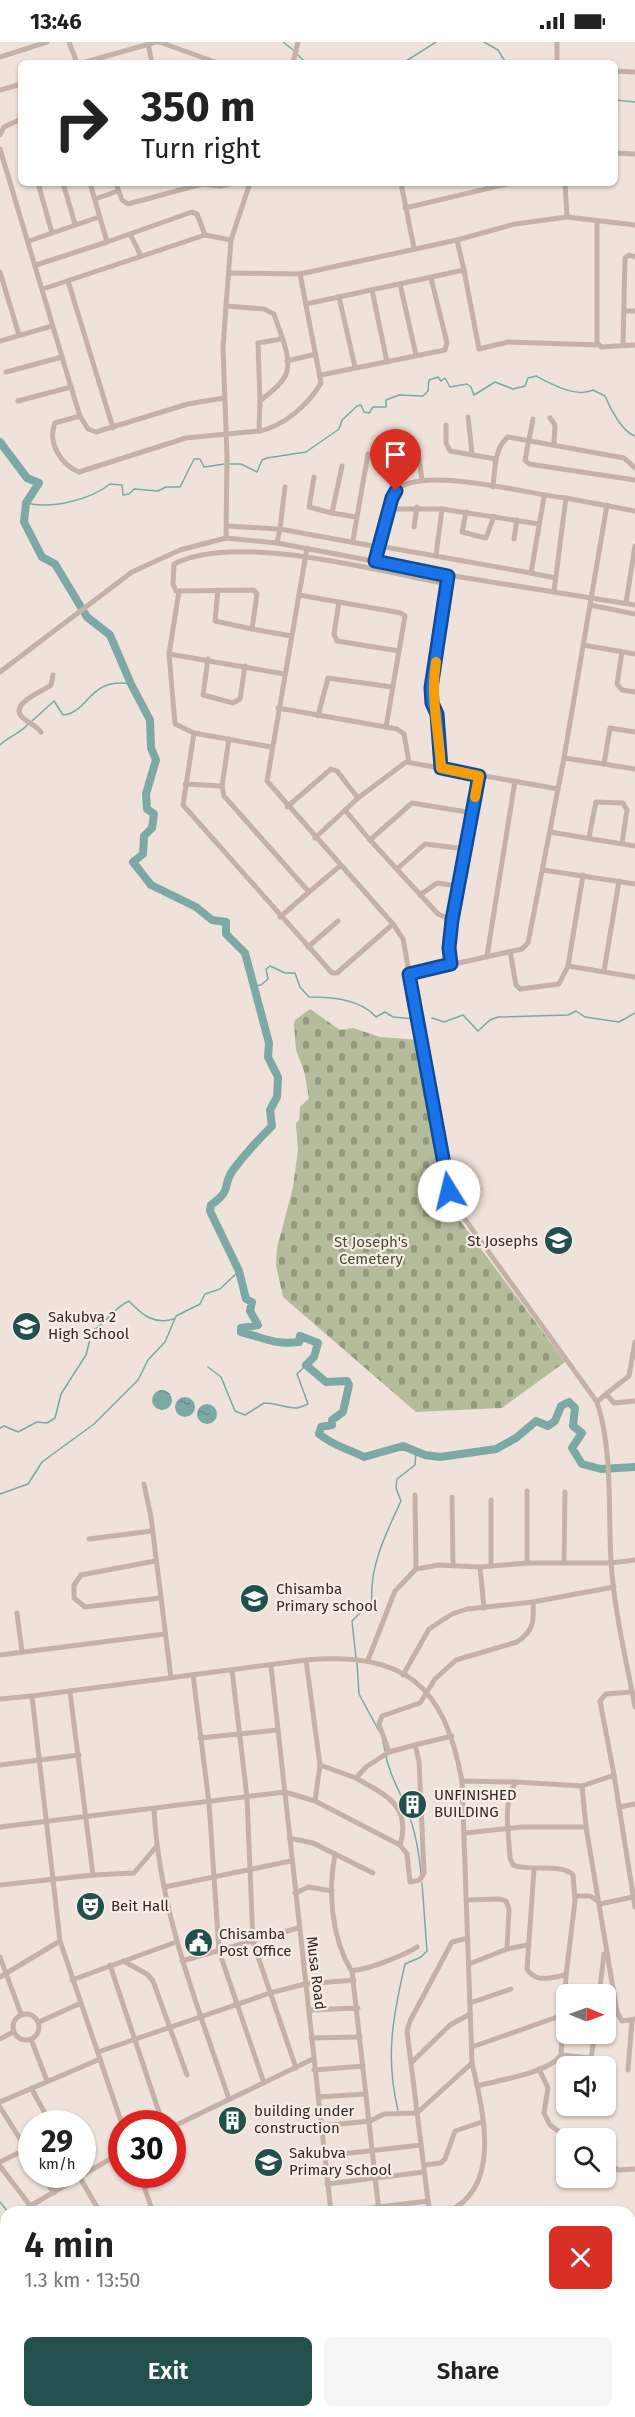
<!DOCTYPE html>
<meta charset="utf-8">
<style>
:root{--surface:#fff;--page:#f6f6f6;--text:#222;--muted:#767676;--accent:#21504d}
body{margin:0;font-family:"Fira Sans",sans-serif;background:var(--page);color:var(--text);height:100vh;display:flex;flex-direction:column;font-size:22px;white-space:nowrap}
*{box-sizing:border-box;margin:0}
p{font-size:20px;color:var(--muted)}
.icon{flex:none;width:33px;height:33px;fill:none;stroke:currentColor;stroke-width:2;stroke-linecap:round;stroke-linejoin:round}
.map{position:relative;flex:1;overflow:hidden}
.panel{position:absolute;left:0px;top:2164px;width:636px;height:212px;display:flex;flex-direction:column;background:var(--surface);border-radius:18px 18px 0 0;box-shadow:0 2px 4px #0004}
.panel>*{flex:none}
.hud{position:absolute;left:18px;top:18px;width:600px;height:126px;border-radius:9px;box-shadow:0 2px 4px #0004;background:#fff;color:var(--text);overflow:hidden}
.needle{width:39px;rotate:91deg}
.buttons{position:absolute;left:556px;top:1942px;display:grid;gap:12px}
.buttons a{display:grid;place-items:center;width:60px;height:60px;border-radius:9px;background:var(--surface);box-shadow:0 2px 4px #0004;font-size:30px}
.speed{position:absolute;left:18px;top:2068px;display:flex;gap:12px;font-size:30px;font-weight:700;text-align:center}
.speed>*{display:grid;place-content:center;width:78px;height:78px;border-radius:50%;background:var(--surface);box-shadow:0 2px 4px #0004;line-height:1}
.speed small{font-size:15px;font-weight:400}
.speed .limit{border:9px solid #d22;background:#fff;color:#111}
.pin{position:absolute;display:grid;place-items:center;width:51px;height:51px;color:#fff;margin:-62px -26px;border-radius:50% 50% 50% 0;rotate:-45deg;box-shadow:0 0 6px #0007}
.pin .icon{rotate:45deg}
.me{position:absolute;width:66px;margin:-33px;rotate:351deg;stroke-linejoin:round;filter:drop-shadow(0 0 4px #0008)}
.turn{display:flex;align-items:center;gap:21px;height:126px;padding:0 24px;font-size:27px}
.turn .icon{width:78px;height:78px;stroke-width:2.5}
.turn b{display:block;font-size:42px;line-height:51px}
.round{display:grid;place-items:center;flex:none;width:63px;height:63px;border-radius:9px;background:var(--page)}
.overview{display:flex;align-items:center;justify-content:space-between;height:102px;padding:0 24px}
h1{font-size:36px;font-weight:600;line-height:45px}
.cta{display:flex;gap:12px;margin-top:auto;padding:12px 24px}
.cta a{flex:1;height:69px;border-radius:9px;background:var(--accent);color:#fff;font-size:24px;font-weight:600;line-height:69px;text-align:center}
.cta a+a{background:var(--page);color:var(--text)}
.status{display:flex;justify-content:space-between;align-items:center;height:42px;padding:0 30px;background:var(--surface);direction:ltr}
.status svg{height:16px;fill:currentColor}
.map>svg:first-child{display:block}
</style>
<div class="status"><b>13:46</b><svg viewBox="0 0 49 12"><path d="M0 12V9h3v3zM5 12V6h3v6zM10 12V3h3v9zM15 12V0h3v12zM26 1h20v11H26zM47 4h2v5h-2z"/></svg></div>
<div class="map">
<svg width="635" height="2375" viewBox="0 0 635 2375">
<defs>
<pattern id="cemetery-stones" width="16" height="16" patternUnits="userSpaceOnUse" patternTransform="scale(1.5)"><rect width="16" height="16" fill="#b5bc9c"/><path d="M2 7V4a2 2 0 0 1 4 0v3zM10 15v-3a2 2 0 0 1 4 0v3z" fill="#94997f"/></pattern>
<pattern id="water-ripples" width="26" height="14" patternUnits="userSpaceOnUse" patternTransform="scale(1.5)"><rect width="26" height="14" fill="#7ca9a5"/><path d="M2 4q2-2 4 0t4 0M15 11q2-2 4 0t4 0" fill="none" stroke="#668a86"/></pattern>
</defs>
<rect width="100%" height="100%" fill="#efe2da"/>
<polygon fill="url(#cemetery-stones)" points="310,967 340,988 353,986 380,995 420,998 449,1157 455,1172 565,1320 502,1366 416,1370 283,1255 276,1223 277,1206 293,1145 298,1108 296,1081 299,1078 300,1065 309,1056 304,1029 296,1008 294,982 295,978"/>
<g fill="url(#water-ripples)">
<circle cx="162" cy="1358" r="10"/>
<circle cx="185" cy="1365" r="10"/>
<circle cx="207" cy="1372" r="10"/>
</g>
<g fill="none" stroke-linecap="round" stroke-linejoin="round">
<g stroke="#7ca9a5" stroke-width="1.5">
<polyline points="283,0 293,8"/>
<polyline points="484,0 498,8 506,21"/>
<polyline points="298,13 306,21"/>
<polyline points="403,21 436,0"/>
<polyline points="615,58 635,60"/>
<path d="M 229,422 L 241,422 L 257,430 L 262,418 L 267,416 L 306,410 L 339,387 L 342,378 L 357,364 L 361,363 L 364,370 L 369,371 L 373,365 L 386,365 L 386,358 L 399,353 L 423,354 L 428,349 L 429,338 L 438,335 L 441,339 L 445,336 L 450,345 L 467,342 L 471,345 L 474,353 L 495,340 L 513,347 L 525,344 L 528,336 L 536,334 C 551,342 576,356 593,348 L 605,354 C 610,366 622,390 635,394"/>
<path d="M 26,461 C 52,467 90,458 110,442 L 122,443 L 123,453 L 129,452 L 134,447 L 158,449 L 166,445 L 180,445 L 194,417 L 200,417 L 204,425 L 224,422"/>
<path d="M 32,679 L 54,659 L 63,673 C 89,671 88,635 131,642"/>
<path d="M 0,703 C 9,694 20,692 28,682"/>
<path d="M 254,944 L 261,943 L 268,937 L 266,927 L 270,924 L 285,931 L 295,931 L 300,945 L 309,955 C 331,955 361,957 376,975 L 385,970 L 393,975 L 415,977"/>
<polyline points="432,976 444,980 463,973 478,989 490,978 498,975 568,973 576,969 585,975 619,980 635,971"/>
<path d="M 208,1325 L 221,1335 L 235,1369 L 245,1373 L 264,1361 C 275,1361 286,1366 298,1366 L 308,1362 L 297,1332 L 306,1323"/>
<path d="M 0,1386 L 4,1384 L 18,1390 L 37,1380 L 47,1381 L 55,1376 L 61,1352 L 86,1313 L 92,1289 C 107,1281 113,1266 129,1259 C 142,1273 154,1283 174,1277"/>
<polyline points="0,1452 28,1442 42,1420 94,1382 138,1338 148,1318 165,1300 176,1274 200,1262 205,1252 220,1247 239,1229"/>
<path d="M 356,1616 L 352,1579 L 372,1559 C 369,1525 387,1489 401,1459 L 396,1446 L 397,1437 L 415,1423 L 416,1410"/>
<polyline points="357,1621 359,1652 379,1689"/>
<polyline points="383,1699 385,1709"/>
<path d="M 386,1714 C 389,1730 396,1743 403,1758 C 413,1780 419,1808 421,1832"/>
<path d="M 398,2068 C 385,2015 393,1974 405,1922 L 421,1915 L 427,1909 L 422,1841"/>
<polyline points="0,2160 8,2170"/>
<polyline points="160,2370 164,2375"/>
</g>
<path stroke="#7ca9a5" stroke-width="8" d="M 0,400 L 27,436 L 39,441 L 26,461 L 24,480 L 42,515 L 55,522 L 87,575 L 110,593 L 131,642 L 150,678 L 151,706 L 156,718 L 146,752 L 147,767 L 154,772 L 152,786 L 144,794 L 143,812 L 133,820 L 151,843 L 196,865 L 212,878 L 226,880 L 226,892 L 245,911 L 269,1001 L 268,1015 L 278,1035 L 277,1055 L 270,1068 L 272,1084 C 258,1098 245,1112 233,1128 C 221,1145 234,1146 211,1163 L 210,1169 L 239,1229 L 246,1257 L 252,1260 L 250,1269 L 258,1283 L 241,1286 L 241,1290 C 265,1296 273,1303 299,1300 L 300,1294 L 318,1301 L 314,1315 L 306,1323 L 326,1340 L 347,1339 L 349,1343 L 343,1370 L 332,1378 L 332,1383 L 321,1385 L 319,1392 C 335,1405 347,1406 364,1415 L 403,1404 L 425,1413 L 440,1415 L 496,1407 L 516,1396 L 536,1379 L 548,1384 L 555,1379 L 561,1364 L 569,1360 L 575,1366 L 573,1384 L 582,1391 L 572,1406 L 582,1422 L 601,1427 L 635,1425"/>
<g stroke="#c5b1a8" stroke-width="5">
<polyline points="69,0 77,21"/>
<polyline points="159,0 218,21"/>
<polyline points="148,1 152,21"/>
<polyline points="0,15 47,0"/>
<polyline points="82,21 156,0"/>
<polyline points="293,21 298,0"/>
<polyline points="557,21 557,0"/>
<polyline points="615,29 635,30"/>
<polyline points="0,48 21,42"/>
<polyline points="0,93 4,85 21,77"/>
<polyline points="0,107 71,345 80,374 88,387 96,390 188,362 224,356"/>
<polyline points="615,111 635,112"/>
<polyline points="38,141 52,191"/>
<polyline points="63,141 75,182"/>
<polyline points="116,141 122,158 128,162 202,142 221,144 234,141"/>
<polyline points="401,141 414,206"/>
<polyline points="95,157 118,149"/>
<polyline points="405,166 511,141"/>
<polyline points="567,175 635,183"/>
<polyline points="597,180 597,300 601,305 635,303"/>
<polyline points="130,192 141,214"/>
<polyline points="29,199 99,175"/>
<polyline points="107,200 192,170 197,172 205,193"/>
<polyline points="36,223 107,200 90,141"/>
<polyline points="464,228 479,307 508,300 599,303"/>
<polyline points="0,230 19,293"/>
<polyline points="229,231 300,232 457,198 515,182 567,175 565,141"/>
<polyline points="68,239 113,386"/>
<polyline points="400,242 416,313"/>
<polyline points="43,247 205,193 231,198"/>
<polyline points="372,248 387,320"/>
<polyline points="339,255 355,325"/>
<polyline points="306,262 464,228 457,198"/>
<path d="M 226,264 L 264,267 L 274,272 C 279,289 295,320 284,336 C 279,345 268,352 260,359 L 259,389 C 283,385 309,362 321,341 L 300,232"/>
<polyline points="624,269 635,269"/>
<polyline points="0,299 52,284"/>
<polyline points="623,303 625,216 629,213 635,215"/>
<polyline points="287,319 316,312"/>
<polyline points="6,330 62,315"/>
<polyline points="321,333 445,308 447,301 431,236"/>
<polyline points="18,359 71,345"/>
<polyline points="260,359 258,301 281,297"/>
<path d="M 80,374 L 55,381 C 47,400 61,423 79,430 L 186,396 L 259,389"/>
<polyline points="468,375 472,411"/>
<polyline points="550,376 555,383 554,401"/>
<polyline points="533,377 525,418 529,422 635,438"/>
<polyline points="446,383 446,401 450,409 496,417"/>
<polyline points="342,424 332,471 356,475"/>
<polyline points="314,435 309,465 332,471"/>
<path d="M 493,445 C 495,428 494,406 508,395 L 624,416 L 635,426"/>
<polyline points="544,455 531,531 555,536"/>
<polyline points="566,456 635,469"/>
<polyline points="388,467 442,467 539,482"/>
<polyline points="466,470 462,490 486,496 494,474"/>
<polyline points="227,484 278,487"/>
<polyline points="414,485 417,465"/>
<polyline points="280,487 285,445"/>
<polyline points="226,496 227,414 223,306 226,264 231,198 250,141"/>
<polyline points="514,497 517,478"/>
<polyline points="353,498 368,412 418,409 422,438"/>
<path d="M 277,501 L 280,487 L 378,505 C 388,493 383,464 396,449 C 419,422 531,453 566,456 L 554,549"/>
<polyline points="379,504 531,531"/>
<path d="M 307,506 L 267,739 L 393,882 L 403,897 L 449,1149 L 454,1162 L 597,1360 C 613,1408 608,1469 611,1520 C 614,1568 626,1617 635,1665"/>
<polyline points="436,513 442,467"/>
<polyline points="218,548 215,579 252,587"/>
<polyline points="179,549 169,612 284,632"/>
<polyline points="299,553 401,571 405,574 386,685"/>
<polyline points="339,560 334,592 337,599 399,609"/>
<polyline points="626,561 635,504"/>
<polyline points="590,563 635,572"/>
<path d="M 291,594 L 252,587 L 257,552 L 254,548 L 176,549 L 173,542 L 174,522 C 236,490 378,529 447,542"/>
<polyline points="583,603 635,612"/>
<polyline points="622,610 617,642 622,648 635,650"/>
<polyline points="169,612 175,682 194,691"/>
<polyline points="208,617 203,653 233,661 240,657 245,624"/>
<polyline points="0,630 132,530 180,508 226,496 277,501 448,533 635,563"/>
<polyline points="278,666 397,687 404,692 409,720"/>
<polyline points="318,674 328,636 392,645"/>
<path d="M 41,690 C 36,683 28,681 22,675 C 9,661 44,649 51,643 L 53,633"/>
<polyline points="635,690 610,686 604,722 635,727"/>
<polyline points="229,697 222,744 224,754 309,850 340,824"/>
<polyline points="271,705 194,691 183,763 332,931 337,931 393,882"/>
<polyline points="564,716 604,722"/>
<polyline points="441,726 437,672 432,661 431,646 447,538"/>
<polyline points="185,742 222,744"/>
<polyline points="287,765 331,727 337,729 358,756"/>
<polyline points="345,768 370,798"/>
<polyline points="550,790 635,804"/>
<polyline points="589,795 596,760 623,761 627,768 622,801"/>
<polyline points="315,796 358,756 406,720 558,747"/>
<polyline points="397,827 425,802 466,807"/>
<polyline points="543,828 635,842"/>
<polyline points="420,853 437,841 458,844"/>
<polyline points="280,875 309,850"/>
<polyline points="452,878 438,872 370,798 412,761 473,771"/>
<polyline points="308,905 338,879"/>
<polyline points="510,909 516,943 520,947 559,942 568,924 583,833"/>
<polyline points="487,914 515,739"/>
<polyline points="451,922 449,906 452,878 479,733"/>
<polyline points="568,924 635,935"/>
<polyline points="604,929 619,839"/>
<polyline points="409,932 522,907 528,901 564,716 607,463"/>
<polyline points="606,1352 629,1334 635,1300"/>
<polyline points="597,1360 606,1352 614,1361 635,1359"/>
<polyline points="144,1442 151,1475 171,1636"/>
<polyline points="415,1453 416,1527"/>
<polyline points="452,1455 453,1523"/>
<polyline points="491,1458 491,1524"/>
<polyline points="89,1497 152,1489"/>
<polyline points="155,1519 81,1533 74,1543 74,1556 85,1565 160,1556"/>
<polyline points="527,1521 527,1449"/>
<polyline points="564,1521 565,1450"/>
<polyline points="480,1525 484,1566"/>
<polyline points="17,1571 22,1610"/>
<polyline points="0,1613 165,1592"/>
<polyline points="368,1618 395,1549 416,1527 439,1523 480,1525 527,1521 611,1521 635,1518"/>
<polyline points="271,1624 331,2170"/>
<polyline points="232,1628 247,1755 253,1900 296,2026"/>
<polyline points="193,1633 209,1761 219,1909 264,2041"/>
<polyline points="403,1633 429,1587 452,1572 467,1567 533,1560 614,1545"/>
<polyline points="0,1657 32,1654"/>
<polyline points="200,1696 277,1688"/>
<path d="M 415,1703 L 389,1710 L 379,1682 L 382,1674 L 420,1661 L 435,1637 L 456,1618 L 517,1600 C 534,1589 534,1579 533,1560"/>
<polyline points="0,1723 79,1713"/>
<polyline points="320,1723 356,1736 366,1725 389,1710"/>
<polyline points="614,1733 600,1659 606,1652 632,1650"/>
<path d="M 356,1736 C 385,1753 412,1763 400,1803"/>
<polyline points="462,1739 516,1740"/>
<polyline points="315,1759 400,1803 407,1812 410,1840 420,1838 424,1831 419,1719 415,1703 452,1694"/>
<polyline points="619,1765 635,1762"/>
<path d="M 154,1767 C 159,1868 197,1962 229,2057"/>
<polyline points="0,1785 285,1750 315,1759 320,1723 306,1618"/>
<polyline points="465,1791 522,1785 586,1785"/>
<polyline points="289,1796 313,1801 373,1831"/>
<path d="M 335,1812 C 328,1849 331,1895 351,1928 C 363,1930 407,1912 417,1905"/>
<path d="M 534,1827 L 527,1927 C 536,1942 552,1935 566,1933"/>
<polyline points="93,1833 134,1831 156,1805"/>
<polyline points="0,1843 93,1833 70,1650"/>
<polyline points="165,1845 291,1819"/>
<polyline points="295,1851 309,1845 332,1849"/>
<polyline points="575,1854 590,1854 599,1860"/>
<polyline points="466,1858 500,1857 506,1859 509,1867 507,1907"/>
<polyline points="600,1862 633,1855"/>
<polyline points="635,1865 614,1733 582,1744 586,1785 617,1970 622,1979 635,1977"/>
<polyline points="60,1899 122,2082"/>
<polyline points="0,1915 21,1972"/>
<polyline points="123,1919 147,1932 153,1939 187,2033"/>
<polyline points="182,1919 298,1886"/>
<polyline points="469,1922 507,1907 527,1903"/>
<polyline points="110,1923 163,2082"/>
<polyline points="352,1929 379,2170"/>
<path d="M 0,1935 L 60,1899 L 32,1654 L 306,1618 C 405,1610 444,1642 462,1739 L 472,2021 C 483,2069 503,2146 447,2170"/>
<polyline points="72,1938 176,1900"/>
<polyline points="599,1953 604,1912"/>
<polyline points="470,1961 511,1947"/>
<polyline points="606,1966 617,1970"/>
<polyline points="309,1968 358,1966"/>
<circle cx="26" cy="1985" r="13"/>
<polyline points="39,1980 81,1961"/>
<polyline points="311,1996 360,1995"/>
<polyline points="0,1997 13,1990"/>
<polyline points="31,1997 47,2039"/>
<polyline points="472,2005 563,1973"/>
<polyline points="98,2010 270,1951 305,1942 354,1938"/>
<polyline points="561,2013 591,2016 595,1992"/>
<polyline points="412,2020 450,1983 470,1972"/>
<polyline points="539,2027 548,2046 544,2071 550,2083 569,2097"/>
<polyline points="314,2028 363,2024"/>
<polyline points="628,2028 632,1978"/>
<path d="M 477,2044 C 498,2038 549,2031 561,2013 L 566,1933 L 575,1859 L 573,1833 C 563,1821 528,1830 513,1823 L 510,1816 C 509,1793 502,1760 516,1740 L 582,1744"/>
<polyline points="31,2046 51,2082"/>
<polyline points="318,2055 366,2052"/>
<polyline points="0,2060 100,2017"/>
<polyline points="0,2065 32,2116"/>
<polyline points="50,2080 68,2074 75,2082"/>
<polyline points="320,2084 370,2079 384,2072 417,2071 472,2021"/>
<polyline points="172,2085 313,2017"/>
<polyline points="324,2114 421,2103"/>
<polyline points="0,2120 32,2104"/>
<polyline points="606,2120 618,2128 635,2127"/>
<polyline points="424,2123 441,2121 445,2117 455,2089 482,2080"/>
<polyline points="0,2124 35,2170"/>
<polyline points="42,2133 54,2151"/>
<polyline points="140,2133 153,2170"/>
<polyline points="79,2134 98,2167 102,2170"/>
<polyline points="327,2142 424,2130"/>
<polyline points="428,2159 407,1989 410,1979 452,1900 468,1896"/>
<polyline points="20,2170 122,2110"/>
<polyline points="337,2170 428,2159 430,2170"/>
<polyline points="0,2181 6,2178"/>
<polyline points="0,2213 6,2226"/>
<polyline points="0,2246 6,2243"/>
<polyline points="0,2306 6,2305"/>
<polyline points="0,2345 6,2346"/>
<polyline points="0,2366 6,2375"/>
<polyline points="126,2370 129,2375"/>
<polyline points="184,2370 188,2375"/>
<polyline points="61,2375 75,2370"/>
<polyline points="218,2375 222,2374 221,2370"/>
<polyline points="223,2375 247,2372"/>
<polyline points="282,2375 283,2370"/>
<polyline points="320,2375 321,2370"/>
<polyline points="325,2375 340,2370"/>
</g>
</g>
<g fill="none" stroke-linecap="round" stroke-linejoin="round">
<defs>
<polyline id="route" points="396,449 392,456 375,519 448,534 431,646 432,661 437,672 441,726 479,734 452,878 449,906 451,922 409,932 449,1149"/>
</defs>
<use href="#route" stroke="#114b97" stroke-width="15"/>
<use href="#route" stroke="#1a73e8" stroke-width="10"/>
<path stroke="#f59e0b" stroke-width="10" d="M 436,620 C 430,656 439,689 441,726 L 479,734 L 475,755"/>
</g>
<defs>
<symbol id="university-disc" viewBox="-11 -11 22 22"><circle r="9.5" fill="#21504d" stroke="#f7ede6"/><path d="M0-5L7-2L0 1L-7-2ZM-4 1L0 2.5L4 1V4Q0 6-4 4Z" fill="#fff"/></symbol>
<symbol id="school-disc" viewBox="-11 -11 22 22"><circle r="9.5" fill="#21504d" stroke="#f7ede6"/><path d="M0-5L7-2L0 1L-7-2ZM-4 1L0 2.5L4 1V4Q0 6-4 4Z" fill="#fff"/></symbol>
<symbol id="building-disc" viewBox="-11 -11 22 22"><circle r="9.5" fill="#21504d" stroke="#f7ede6"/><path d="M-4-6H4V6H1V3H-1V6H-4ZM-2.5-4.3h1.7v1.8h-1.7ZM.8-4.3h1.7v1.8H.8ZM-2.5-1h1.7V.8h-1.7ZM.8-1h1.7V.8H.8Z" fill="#fff"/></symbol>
<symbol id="theatre-disc" viewBox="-11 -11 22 22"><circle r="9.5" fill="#21504d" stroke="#f7ede6"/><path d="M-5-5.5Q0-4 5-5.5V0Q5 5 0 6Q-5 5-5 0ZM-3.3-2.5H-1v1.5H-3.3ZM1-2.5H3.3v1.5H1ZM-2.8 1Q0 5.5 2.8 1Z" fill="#fff"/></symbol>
<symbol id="civic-disc" viewBox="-11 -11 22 22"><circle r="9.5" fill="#21504d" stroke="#f7ede6"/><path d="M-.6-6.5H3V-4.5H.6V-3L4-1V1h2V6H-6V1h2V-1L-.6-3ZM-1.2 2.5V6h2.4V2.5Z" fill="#fff"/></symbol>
</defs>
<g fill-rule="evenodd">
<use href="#university-disc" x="542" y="1182" width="33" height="33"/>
<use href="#school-disc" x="10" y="1268" width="33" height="33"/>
<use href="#school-disc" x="238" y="1540" width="33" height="33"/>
<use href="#building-disc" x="396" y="1746" width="33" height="33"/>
<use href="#theatre-disc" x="74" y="1848" width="33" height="33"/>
<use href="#civic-disc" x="182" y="1884" width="33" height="33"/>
<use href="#building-disc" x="216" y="2062" width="33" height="33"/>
<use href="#school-disc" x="252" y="2104" width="33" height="33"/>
</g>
<g text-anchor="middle" stroke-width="4.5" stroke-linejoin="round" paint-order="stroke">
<g font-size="15" fill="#332927" stroke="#f7ede6" text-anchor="start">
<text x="538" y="1204" text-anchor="end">St Josephs</text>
<text x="48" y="1280">Sakubva 2<tspan x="48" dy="17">High School</tspan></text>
<text x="276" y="1552">Chisamba<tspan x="276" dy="17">Primary school</tspan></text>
<text x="434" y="1758">UNFINISHED<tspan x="434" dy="17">BUILDING</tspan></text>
<text x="111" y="1869">Beit Hall</text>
<text x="219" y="1897">Chisamba<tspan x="219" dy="17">Post Office</tspan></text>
<text x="254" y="2074">building under<tspan x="254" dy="17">construction</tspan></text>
<text x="289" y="2116">Sakubva<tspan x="289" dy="17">Primary School</tspan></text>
</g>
<g font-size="15" fill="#464e2d" stroke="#f7ede6">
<text x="371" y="1205">St Joseph's<tspan x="371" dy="17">Cemetery</tspan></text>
</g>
<g font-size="15" fill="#332927" stroke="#f7ede6">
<text transform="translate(316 1931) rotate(83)" y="5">Musa Road</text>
</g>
</g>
</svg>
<div class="buttons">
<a><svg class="needle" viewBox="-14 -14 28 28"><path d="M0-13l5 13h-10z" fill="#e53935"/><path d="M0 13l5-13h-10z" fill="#767676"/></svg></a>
<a><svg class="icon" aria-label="sound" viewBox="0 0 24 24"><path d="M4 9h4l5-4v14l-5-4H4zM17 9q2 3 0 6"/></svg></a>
<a><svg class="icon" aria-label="search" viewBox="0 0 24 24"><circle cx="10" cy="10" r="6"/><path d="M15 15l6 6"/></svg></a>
</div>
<div class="speed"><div>29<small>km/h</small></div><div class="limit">30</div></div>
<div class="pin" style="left:396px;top:449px;background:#d93025"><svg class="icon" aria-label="arrive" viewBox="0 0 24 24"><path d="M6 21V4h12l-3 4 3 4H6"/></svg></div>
<svg class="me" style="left:449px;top:1149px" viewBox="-20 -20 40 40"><circle r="19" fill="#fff"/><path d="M0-13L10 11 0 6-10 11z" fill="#1a73e8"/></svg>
<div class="hud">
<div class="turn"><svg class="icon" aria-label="right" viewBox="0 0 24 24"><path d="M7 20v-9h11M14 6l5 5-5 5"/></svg><div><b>350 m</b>Turn right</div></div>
</div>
<section class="panel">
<div class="overview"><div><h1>4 min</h1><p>1.3 km · 13:50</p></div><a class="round" style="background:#d93025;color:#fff"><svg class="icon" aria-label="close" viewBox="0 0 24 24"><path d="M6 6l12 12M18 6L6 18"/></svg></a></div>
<div class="cta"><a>Exit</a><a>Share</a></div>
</section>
</div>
